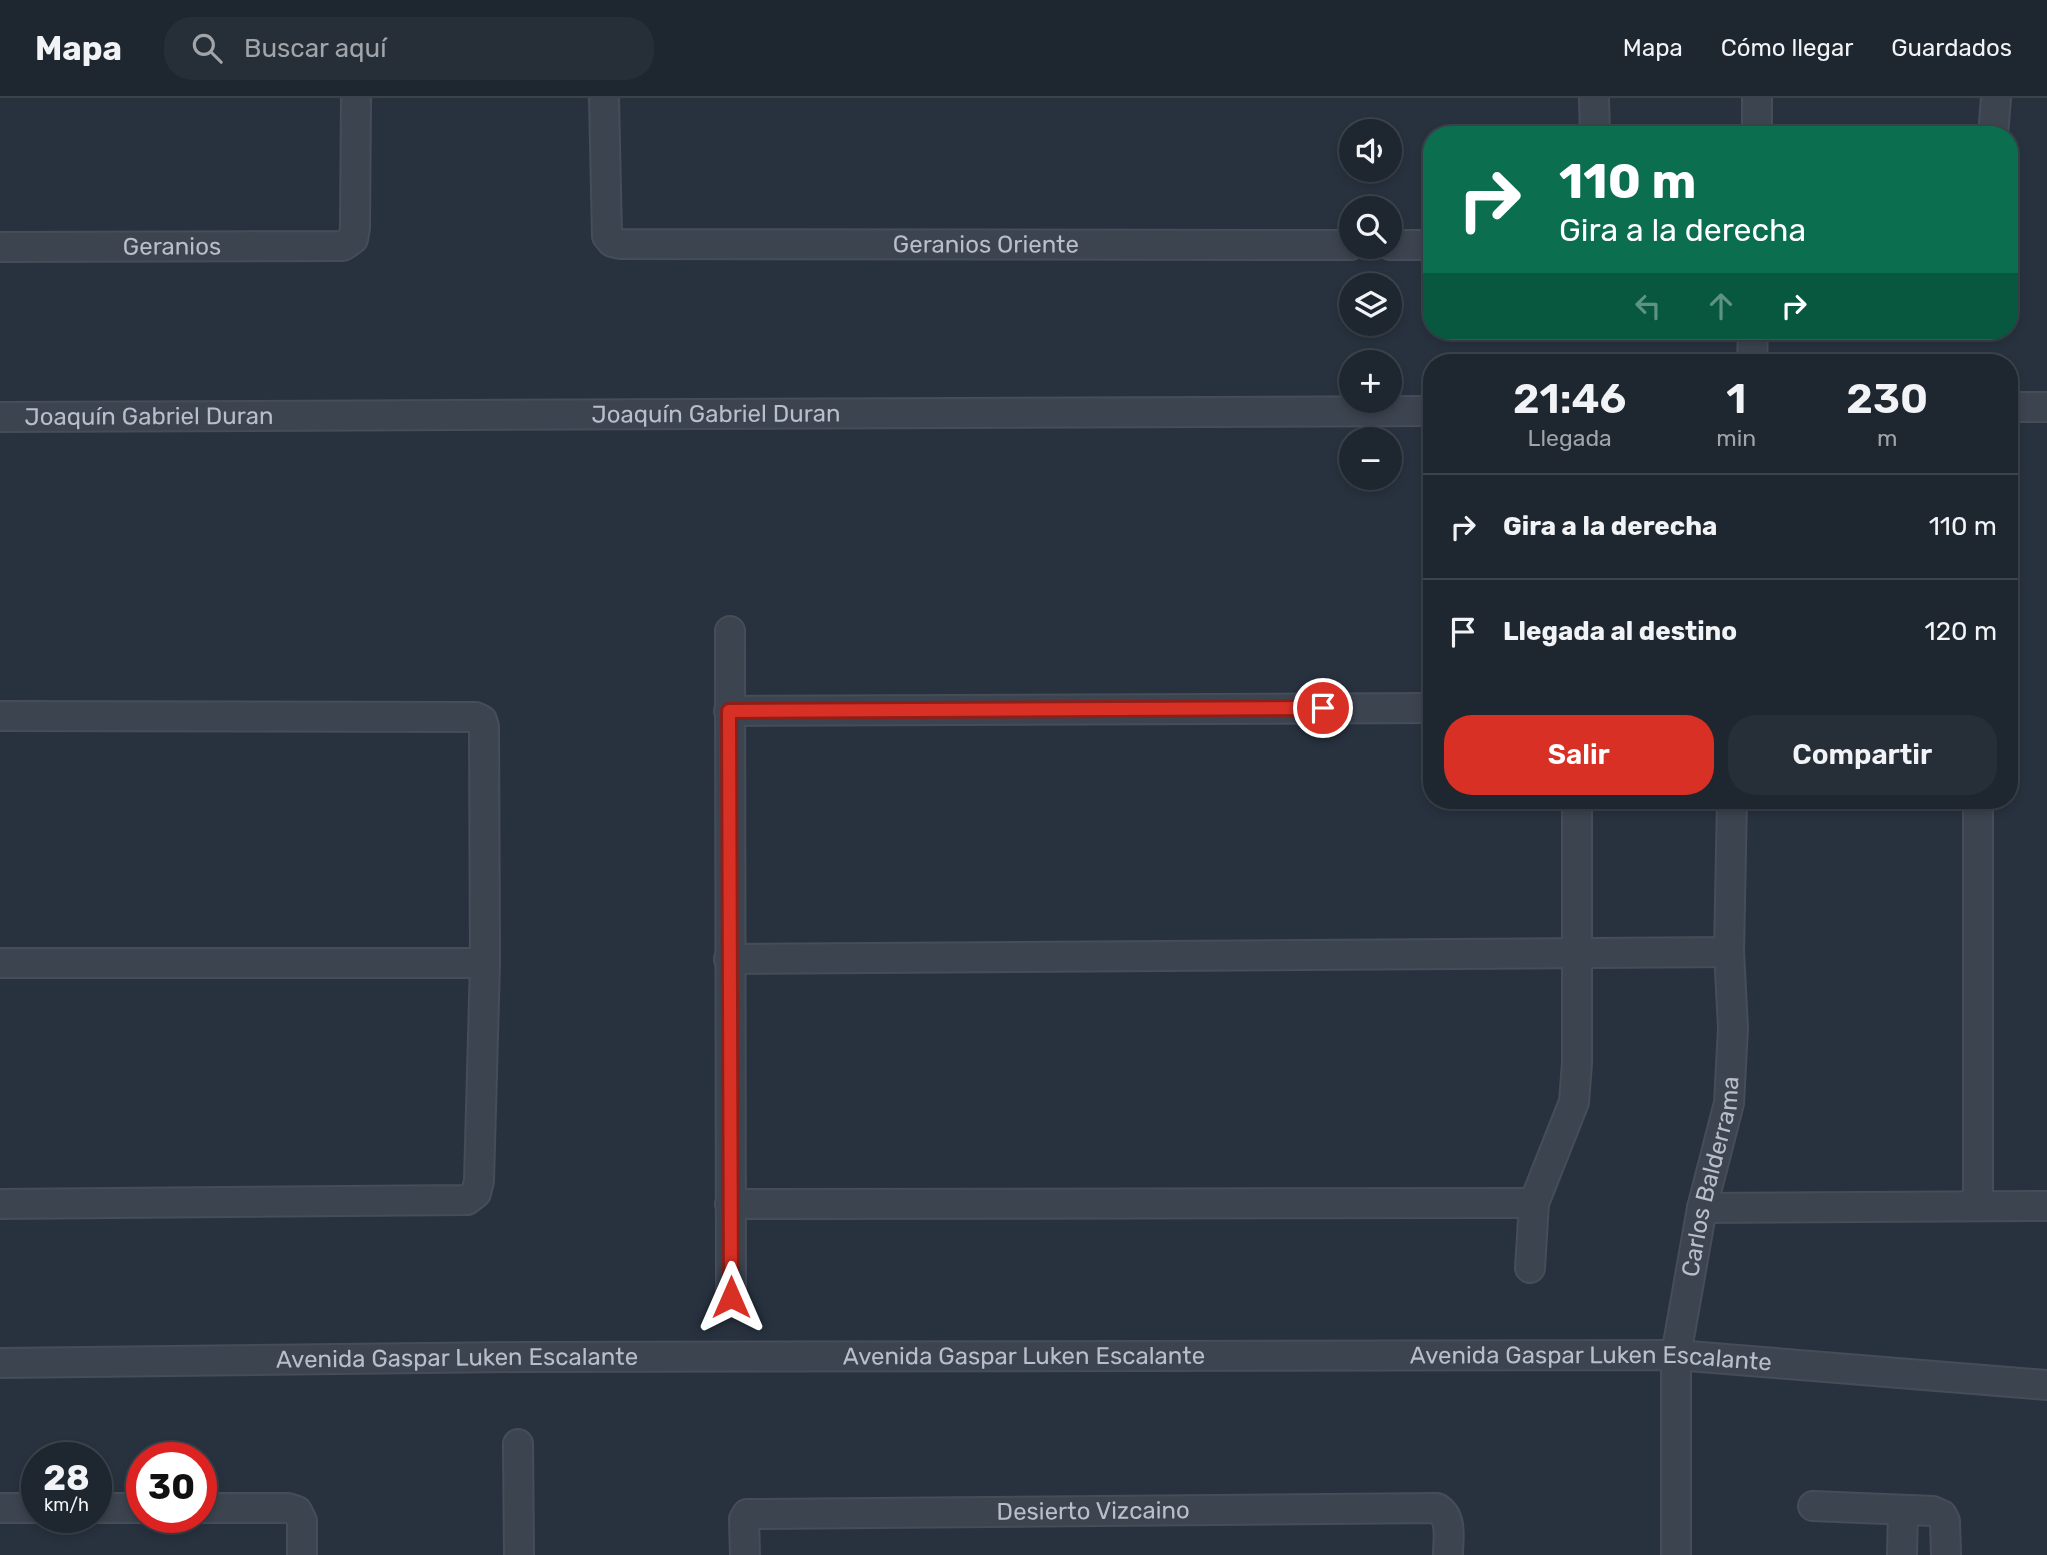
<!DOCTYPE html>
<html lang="es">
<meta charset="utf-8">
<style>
:root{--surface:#1e262f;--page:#262e37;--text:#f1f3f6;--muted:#a1a5aa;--line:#3c434b;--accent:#d93025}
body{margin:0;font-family:Rubik,sans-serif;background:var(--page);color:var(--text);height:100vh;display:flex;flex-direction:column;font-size:26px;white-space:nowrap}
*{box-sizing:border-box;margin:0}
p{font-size:23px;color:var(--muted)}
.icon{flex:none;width:38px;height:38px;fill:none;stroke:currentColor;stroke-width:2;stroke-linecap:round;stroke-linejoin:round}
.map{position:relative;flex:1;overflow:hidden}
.side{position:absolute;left:1423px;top:256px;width:595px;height:455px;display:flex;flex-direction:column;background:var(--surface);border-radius:28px;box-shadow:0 4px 10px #0003,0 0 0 2px var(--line)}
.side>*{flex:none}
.top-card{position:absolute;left:1423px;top:28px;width:595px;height:214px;border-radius:28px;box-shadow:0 4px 10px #0003,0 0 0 2px var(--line);background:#0b6e4f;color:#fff;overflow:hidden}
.controls{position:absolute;left:1339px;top:21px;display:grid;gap:14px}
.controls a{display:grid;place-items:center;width:63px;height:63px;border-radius:50%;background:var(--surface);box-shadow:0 4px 10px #0003,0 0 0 2px var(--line);font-size:35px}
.speed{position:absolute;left:21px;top:1344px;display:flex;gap:14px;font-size:35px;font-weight:700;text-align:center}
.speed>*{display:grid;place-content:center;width:91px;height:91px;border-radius:50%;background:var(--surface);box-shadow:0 4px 10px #0003,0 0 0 2px var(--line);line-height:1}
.speed small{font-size:18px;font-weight:400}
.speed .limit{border:10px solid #d22;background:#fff;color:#111}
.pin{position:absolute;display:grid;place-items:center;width:60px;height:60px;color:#fff;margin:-30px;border:4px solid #fff;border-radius:50%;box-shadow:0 2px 7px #0007}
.me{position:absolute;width:77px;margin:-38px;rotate:0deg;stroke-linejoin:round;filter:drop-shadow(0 0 5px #0008)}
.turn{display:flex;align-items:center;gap:24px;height:147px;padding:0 21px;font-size:32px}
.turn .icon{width:91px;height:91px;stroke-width:2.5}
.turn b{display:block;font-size:49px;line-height:60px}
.lanes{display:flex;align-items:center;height:66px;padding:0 21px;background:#0003;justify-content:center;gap:35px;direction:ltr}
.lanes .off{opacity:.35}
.eta{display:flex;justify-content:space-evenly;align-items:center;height:119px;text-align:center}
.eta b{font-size:42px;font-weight:600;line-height:49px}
.action{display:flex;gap:14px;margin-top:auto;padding:14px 21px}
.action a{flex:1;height:80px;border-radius:28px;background:var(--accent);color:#fff;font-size:28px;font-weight:600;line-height:80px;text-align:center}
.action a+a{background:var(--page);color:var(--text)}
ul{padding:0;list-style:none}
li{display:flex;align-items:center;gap:21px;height:105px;padding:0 21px;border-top:2px solid var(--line)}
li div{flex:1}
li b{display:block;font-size:26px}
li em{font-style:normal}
header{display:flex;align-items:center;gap:42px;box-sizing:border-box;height:98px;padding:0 35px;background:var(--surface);border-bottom:2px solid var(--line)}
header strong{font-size:33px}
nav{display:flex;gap:38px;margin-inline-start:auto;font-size:24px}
.search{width:490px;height:63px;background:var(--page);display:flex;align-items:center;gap:18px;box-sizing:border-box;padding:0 24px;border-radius:28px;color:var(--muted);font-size:26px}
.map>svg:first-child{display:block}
</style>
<header>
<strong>Mapa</strong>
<div class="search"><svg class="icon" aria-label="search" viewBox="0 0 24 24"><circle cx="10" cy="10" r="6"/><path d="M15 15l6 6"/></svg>Buscar aquí</div>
<nav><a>Mapa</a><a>Cómo llegar</a><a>Guardados</a></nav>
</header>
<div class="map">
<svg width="2047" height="1457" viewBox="0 0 2047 1457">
<rect width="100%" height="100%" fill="#28323f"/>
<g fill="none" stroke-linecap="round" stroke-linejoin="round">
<defs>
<g id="minor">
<path id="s1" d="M 604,0 L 607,138 L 612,144 L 620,146 L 1351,147"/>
<polyline points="1594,0 1595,37"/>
<polyline points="1757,0 1757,37"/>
<polyline points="1993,37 1996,0"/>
<polyline points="1390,147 1432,147"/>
<path id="s2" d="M 0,149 L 343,148 L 353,141 L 355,130 L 356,0"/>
<polyline points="1752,264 1753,233"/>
<polyline points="2009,309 2047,309"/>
<path id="s3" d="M 0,319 L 1432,313"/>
<polyline points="730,533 731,1199"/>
<polyline points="729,613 1432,610"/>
<polyline points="0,618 476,619 482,622 484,629 485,865 479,1083 476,1095 467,1102 0,1106"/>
<polyline points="729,861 1729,854"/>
<polyline points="0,865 485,865"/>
<polyline points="730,1106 1534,1105"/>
<polyline points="1978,1108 1978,702"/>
<polyline points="1702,1110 2047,1108"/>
<polyline points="1530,1170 1534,1105 1574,1004 1577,965 1577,702"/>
<path id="s4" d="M 0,1265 L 519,1259 L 1676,1257 L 2047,1287"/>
<polyline points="518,1346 519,1457"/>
<polyline points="1813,1408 1933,1413 1942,1417 1945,1423 1946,1457"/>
<polyline points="0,1410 37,1410"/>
<polyline points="96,1410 142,1410"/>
<polyline points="201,1410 288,1410 297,1413 302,1423 302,1457"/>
<path id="s5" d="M 745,1457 L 744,1421 L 747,1416 L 751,1416 L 1437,1410 C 1453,1419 1448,1441 1448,1457"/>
<path id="s6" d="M 1676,1457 L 1676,1257 L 1702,1110 L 1729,1005 L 1733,930 L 1729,854 L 1732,702"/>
<polyline points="1902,1457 1903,1412"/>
</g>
</defs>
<use href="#minor" stroke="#464d59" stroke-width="32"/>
<use href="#minor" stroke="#3c4450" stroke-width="28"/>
</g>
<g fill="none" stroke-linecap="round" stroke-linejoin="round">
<defs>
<polyline id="route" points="731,1199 729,613 1323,610"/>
</defs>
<use href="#route" stroke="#8d1f18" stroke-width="18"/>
<use href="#route" stroke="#d93025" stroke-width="12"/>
</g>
<g text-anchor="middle" stroke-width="7" stroke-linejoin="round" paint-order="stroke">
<g font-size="24" fill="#b9bfca" stroke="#212935">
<text dy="8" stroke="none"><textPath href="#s1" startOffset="520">Geranios Oriente</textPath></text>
<text dy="8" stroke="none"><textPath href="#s2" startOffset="172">Geranios</textPath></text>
<text dy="8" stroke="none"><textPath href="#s3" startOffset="716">Joaquín Gabriel Duran</textPath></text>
<text dy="8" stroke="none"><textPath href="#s3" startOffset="149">Joaquín Gabriel Duran</textPath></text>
<text dy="8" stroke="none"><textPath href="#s6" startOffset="382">Carlos Balderrama</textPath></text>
<text dy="8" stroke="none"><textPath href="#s4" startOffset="1024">Avenida Gaspar Luken Escalante</textPath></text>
<text dy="8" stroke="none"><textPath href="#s4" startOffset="457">Avenida Gaspar Luken Escalante</textPath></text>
<text dy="8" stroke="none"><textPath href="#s4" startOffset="1591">Avenida Gaspar Luken Escalante</textPath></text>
<text dy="8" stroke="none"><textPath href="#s5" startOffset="388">Desierto Vizcaino</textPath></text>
</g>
</g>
</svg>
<div class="controls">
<a><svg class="icon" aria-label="sound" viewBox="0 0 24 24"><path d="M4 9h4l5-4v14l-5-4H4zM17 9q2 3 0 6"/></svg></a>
<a><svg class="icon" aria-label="search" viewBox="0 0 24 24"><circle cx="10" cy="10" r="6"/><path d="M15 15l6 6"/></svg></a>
<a><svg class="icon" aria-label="layers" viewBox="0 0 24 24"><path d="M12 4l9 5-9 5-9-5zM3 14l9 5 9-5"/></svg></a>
<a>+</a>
<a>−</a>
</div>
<div class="speed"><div>28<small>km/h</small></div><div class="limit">30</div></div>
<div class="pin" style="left:1323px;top:610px;background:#d93025"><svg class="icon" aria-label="arrive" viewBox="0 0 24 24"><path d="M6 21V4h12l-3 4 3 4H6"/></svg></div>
<svg class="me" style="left:731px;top:1199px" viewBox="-20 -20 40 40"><path d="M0-17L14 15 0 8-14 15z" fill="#d93025" stroke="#fff" stroke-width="4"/></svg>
<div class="top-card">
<div class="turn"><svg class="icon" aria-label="right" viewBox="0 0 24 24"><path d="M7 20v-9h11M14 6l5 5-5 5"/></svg><div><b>110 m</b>Gira a la derecha</div></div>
<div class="lanes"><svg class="icon off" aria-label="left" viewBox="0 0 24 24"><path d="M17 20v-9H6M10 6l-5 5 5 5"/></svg><svg class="icon off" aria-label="ahead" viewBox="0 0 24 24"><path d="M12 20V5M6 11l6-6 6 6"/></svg><svg class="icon" aria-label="right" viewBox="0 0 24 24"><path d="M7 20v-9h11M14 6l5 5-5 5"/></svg></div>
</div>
<section class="side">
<div class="eta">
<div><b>21:46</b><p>Llegada</p></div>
<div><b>1</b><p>min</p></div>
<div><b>230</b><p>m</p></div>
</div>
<ul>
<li><svg class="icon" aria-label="right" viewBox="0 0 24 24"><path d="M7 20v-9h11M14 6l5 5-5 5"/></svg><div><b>Gira a la derecha</b></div><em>110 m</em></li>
<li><svg class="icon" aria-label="arrive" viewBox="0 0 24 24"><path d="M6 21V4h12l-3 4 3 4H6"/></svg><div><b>Llegada al destino</b></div><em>120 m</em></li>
</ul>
<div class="action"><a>Salir</a><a>Compartir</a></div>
</section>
</div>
